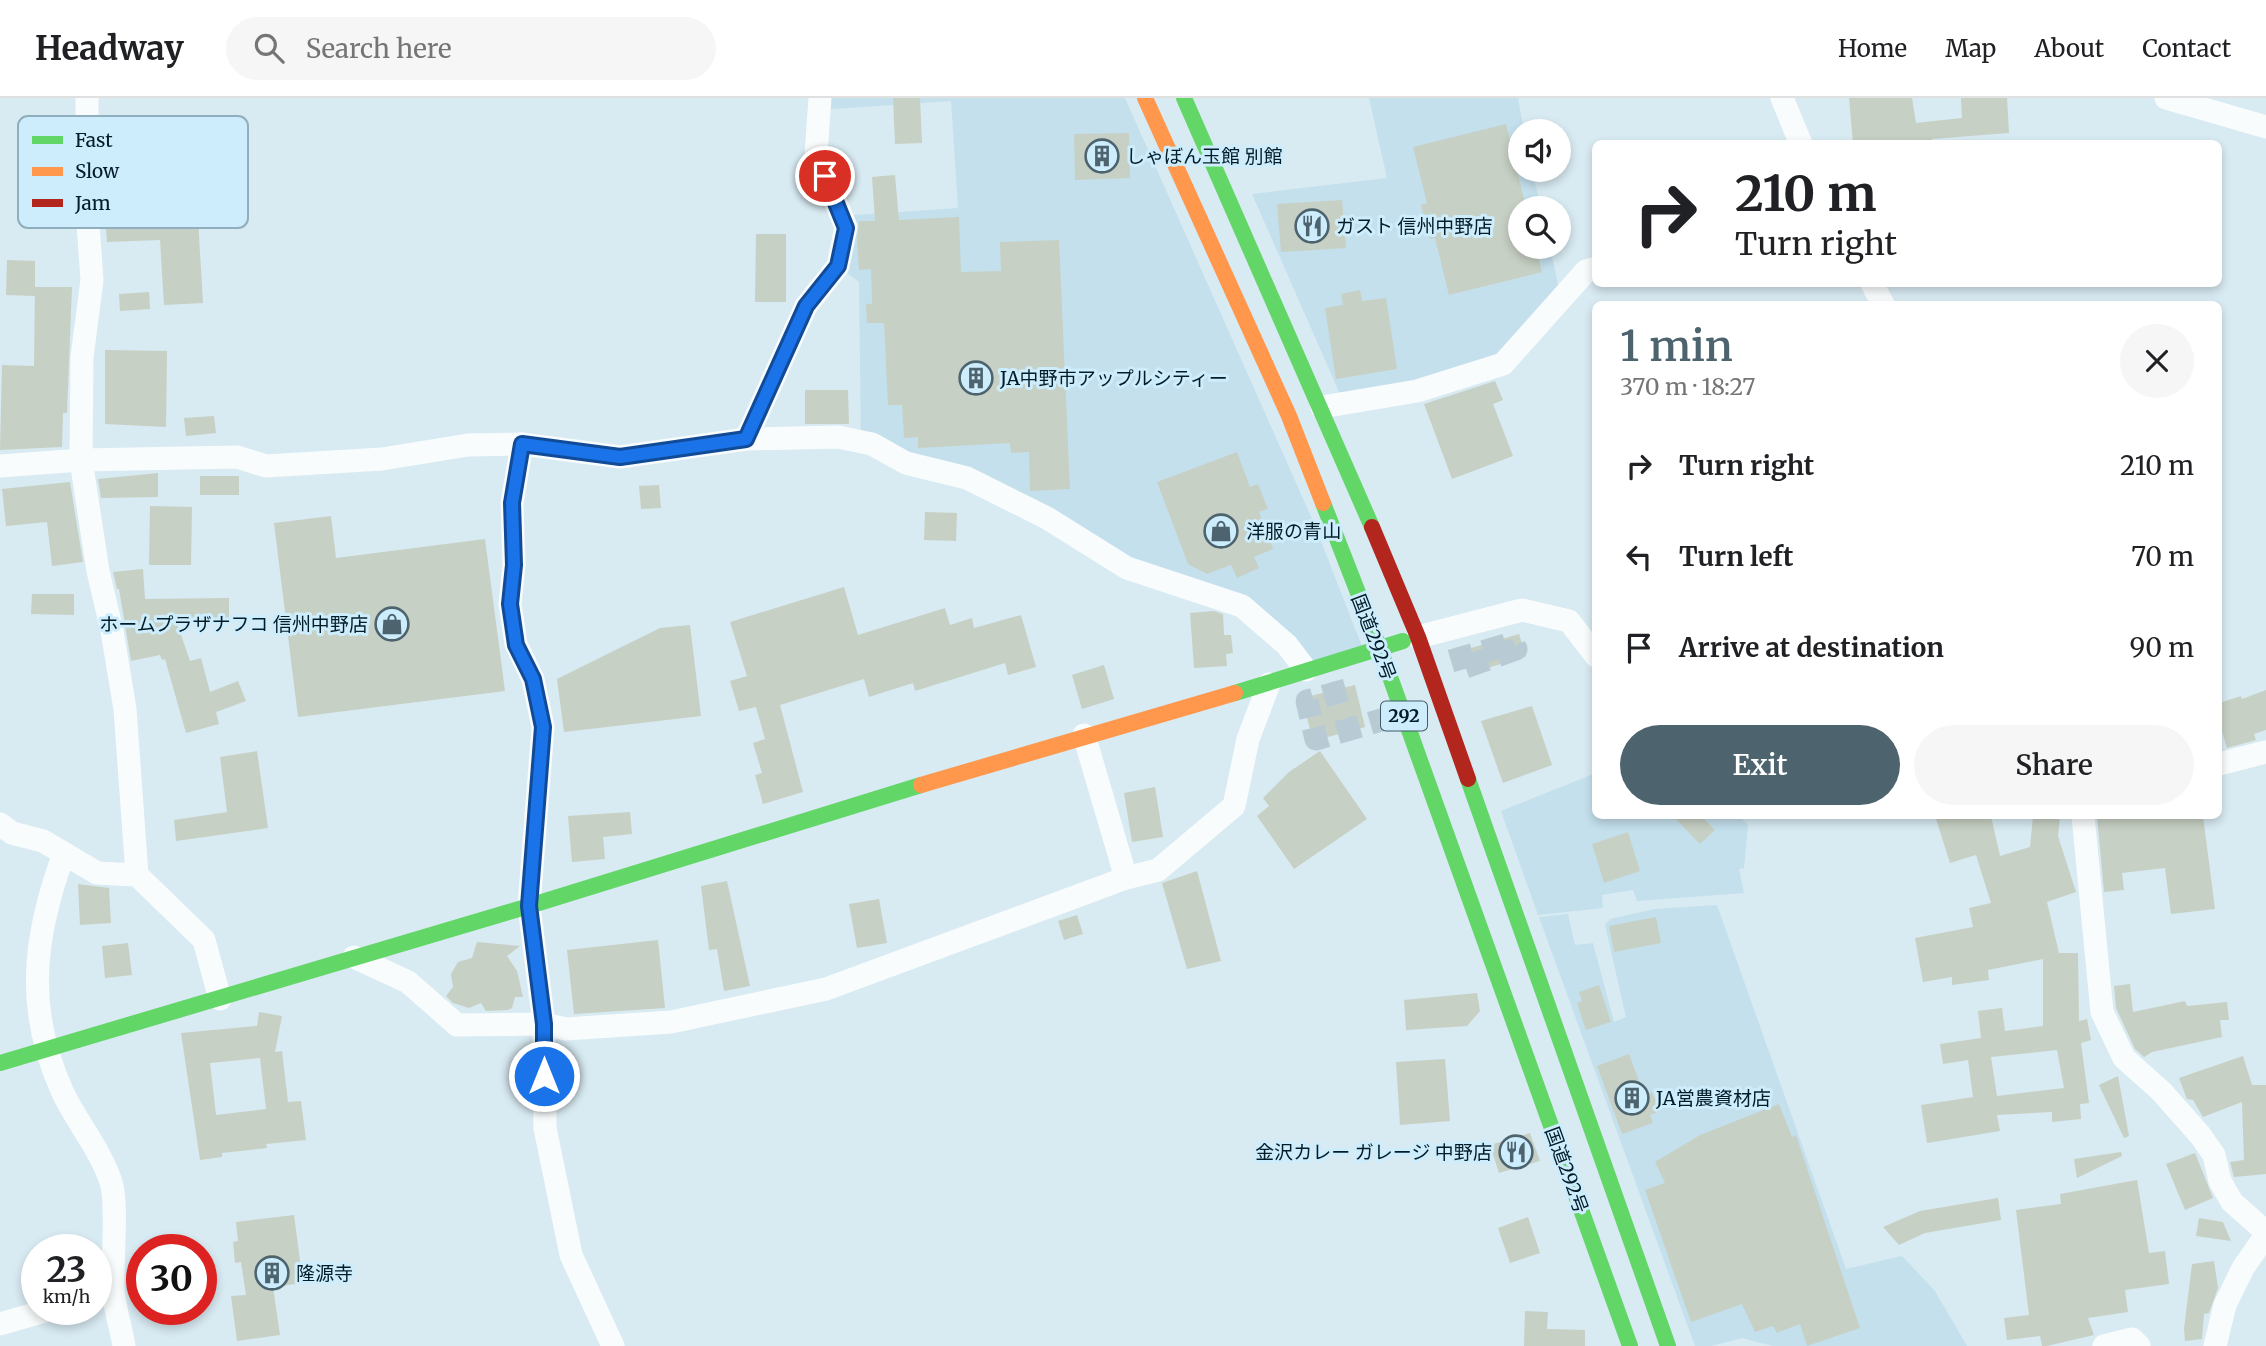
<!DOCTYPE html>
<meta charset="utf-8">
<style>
:root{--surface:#fff;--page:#f6f6f6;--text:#202124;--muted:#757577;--line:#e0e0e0;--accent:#4d646f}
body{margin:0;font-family:Merriweather,"Noto Sans JP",serif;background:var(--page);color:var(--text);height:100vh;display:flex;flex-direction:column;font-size:26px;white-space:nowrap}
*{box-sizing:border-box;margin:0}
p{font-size:23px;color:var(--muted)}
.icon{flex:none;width:38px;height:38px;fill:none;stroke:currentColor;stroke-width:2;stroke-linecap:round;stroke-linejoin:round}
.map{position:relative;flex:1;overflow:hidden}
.panel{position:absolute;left:1592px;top:203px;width:630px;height:518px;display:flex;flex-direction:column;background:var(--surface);border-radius:10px;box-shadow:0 4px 10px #0003}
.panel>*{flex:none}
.top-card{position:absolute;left:1592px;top:42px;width:630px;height:147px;border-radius:10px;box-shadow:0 4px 10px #0003;background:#fff;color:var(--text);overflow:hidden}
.tools{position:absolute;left:1508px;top:21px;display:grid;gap:14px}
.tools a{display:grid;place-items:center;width:63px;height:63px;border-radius:50%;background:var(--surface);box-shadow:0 4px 10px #0003;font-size:35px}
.speed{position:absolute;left:21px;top:1136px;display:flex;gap:14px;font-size:35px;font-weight:700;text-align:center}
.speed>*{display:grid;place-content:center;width:91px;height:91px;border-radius:50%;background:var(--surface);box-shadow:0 4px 10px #0003;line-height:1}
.speed small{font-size:18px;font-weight:400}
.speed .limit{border:10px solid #d22;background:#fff;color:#111}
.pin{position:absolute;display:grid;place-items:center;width:60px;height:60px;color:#fff;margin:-30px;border:4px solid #fff;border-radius:50%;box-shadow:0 2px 7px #0007}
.me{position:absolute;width:77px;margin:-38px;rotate:0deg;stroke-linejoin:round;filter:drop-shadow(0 0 5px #0008)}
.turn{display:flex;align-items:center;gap:24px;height:147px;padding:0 28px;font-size:32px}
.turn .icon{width:91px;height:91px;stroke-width:2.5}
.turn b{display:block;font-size:49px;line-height:60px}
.round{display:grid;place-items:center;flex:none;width:74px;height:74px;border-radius:37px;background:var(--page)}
.summary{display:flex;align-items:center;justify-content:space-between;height:119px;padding:0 28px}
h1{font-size:42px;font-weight:600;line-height:52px;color:var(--accent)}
.primary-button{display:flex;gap:14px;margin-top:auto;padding:14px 28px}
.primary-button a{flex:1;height:80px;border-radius:42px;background:var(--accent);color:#fff;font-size:28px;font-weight:600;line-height:80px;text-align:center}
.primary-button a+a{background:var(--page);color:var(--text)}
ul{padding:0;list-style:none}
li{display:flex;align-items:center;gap:21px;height:91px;padding:0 28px}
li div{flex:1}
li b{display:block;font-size:26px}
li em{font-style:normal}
header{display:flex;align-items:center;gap:42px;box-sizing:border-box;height:98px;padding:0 35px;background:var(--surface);border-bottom:2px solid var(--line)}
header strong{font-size:33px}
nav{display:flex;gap:38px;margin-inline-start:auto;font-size:24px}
.search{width:490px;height:63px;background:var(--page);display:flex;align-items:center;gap:18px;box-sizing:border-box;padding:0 24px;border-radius:38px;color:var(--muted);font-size:26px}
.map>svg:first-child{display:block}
</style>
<header>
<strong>Headway</strong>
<div class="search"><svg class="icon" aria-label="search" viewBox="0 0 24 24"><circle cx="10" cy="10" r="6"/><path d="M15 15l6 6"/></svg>Search here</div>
<nav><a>Home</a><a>Map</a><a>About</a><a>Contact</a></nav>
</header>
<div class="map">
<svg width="2266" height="1248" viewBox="0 0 2266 1248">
<rect width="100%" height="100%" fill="#d8eaf2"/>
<g fill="#c4e0ed">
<polygon points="820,0 1125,0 1313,423 1365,556 1306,572 1287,547 1189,488 1047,420 861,344 859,184 838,168 841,118 958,110 951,3 819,12"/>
<polygon points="1369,0 1518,0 1524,33 1521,33 1521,72 1532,72 1541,110 1521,110 1521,149 1550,149 1561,201 1503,266 1344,305 1252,96 1387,80"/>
<polygon points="1596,675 1596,718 1739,718 1748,727 1744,770 1739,771 1744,795 1637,803 1633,792 1602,797 1603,810 1538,817 1501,713"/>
<polygon points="1717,807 1846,1171 1902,1158 1935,1193 1967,1248 1773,1248 1742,1240 1711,1248 1695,1248 1539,819 1568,816 1575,847 1593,845 1614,924 1626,919 1605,827 1610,821 1655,811"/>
</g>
<g fill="#c7d0c4" fill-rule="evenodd">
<polygon points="893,0 920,0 922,45 895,46"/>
<polygon points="1849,0 1912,0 1916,25 1962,20 1961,0 2007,0 2009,35 1932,41 1933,46 1853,46"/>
<polygon points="1506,26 1526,110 1521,110 1521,149 1536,149 1542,174 1449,197 1435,140 1430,141 1421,107 1427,105 1413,49"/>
<polygon points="1129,35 1130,80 1075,82 1074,36"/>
<polygon points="895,77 899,122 959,119 961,174 1001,173 1000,144 1059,142 1070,391 1030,393 1029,354 1011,355 1010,345 918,350 918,339 904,340 902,307 888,307 884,225 867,225 866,206 872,206 871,171 859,172 857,143 859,123 875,123 872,79"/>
<polygon points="1342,102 1346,150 1281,154 1277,106"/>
<polygon points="142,112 142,124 198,121 203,205 164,207 160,142 107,144 105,114"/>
<polygon points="756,136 786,136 786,204 755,204"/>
<polygon points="7,162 35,163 35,198 6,197"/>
<polygon points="35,189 72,189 67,315 63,315 62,349 0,352 2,267 34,268"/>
<polygon points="1360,192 1362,203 1386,200 1397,271 1336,281 1325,210 1343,207 1341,196"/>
<polygon points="149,194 150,211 120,213 119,196"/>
<polygon points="105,252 167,253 166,329 105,326"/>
<polygon points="1495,283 1503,302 1493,306 1513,358 1452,381 1424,306"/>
<polygon points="805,292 848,292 849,326 805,326"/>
<polygon points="214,318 216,335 186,338 184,320"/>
<polygon points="1237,354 1250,389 1258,386 1268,411 1259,414 1273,451 1254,459 1259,470 1237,480 1231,467 1207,476 1188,466 1157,384"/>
<polygon points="158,375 158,399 101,400 98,381"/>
<rect x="200" y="378" width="39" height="19"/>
<polygon points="70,384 83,464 52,468 47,424 6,428 2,391"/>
<polygon points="659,387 661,410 641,411 639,388"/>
<polygon points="150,408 192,409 191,467 149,467"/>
<polygon points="925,414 957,415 956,443 924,442"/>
<polygon points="331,418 336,460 485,441 505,593 298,619 274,425"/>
<polygon points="143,471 145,501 229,500 229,521 176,522 190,563 201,560 210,594 238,583 246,603 216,614 219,626 186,635 165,561 162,562 160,557 131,563 119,491 117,491 113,474"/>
<polygon points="844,489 858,537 945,510 950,527 972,520 974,530 1021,517 1036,569 1008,577 1005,565 915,593 913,585 869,599 864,581 780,607 803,694 763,706 755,677 762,675 753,645 765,641 756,609 739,613 730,583 747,578 730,524"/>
<polygon points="32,496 74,496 74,517 31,516"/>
<polygon points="1214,513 1223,516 1224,537 1231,537 1233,555 1226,556 1227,568 1194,570 1190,515"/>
<polygon points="690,527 701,618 564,634 557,581 660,530"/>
<polygon points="1519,536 1526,558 1478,573 1471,550"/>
<polygon points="1104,567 1114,601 1082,611 1072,577"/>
<polygon points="1355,587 1365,629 1313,643 1302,600"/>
<polygon points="2266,592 2266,632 2254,636 2256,642 2227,650 2219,624 2219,605 2241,598 2242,601"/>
<polygon points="1532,608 1552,667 1503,685 1481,623"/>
<polygon points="257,653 268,730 176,743 174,722 227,714 220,659"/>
<polygon points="1320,653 1367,721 1294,771 1257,718 1269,708 1263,700 1289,674"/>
<polygon points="1155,689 1163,739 1132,744 1124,695"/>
<polygon points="630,714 632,736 603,739 605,761 572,764 568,718"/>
<polygon points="1673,718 1701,718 1715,732 1700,746"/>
<path d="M 1935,718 L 1991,718 L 2000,758 L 2030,749 L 2033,718 L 2060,718 L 2058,738 L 2076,794 L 2047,804 L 2059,855 L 2078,855 L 2079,923 L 2087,921 L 2091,942 L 2081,945 L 2089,1005 L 2080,1006 L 2081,1021 L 2052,1024 L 2052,1014 L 1997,1017 L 2000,1033 L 1927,1045 L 1921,1007 L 1973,999 L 1968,962 L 1943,966 L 1940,946 L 1981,940 L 1978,913 L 2002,910 L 2005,933 L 2043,928 L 2043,861 L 1988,872 L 1989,882 L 1952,887 L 1952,879 L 1923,884 L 1915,840 L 1973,829 L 1969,810 L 1991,805 L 1976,757 L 1950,765 ZM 2057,952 L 2064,990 L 1997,998 L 1991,959 Z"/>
<polygon points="2097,718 2203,718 2215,811 2171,816 2165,770 2122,775 2124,792 2104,794"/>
<polygon points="1628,734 1640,773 1604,785 1592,746"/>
<polygon points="1197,773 1221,863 1187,871 1162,785"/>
<polygon points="727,783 750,888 724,893 717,851 709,852 701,788"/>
<polygon points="78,786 109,790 111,825 80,827"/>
<polygon points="879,801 887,845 857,850 849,806"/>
<polygon points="1077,817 1083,836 1064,842 1058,823"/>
<polygon points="1656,819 1661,845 1614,854 1609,828"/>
<polygon points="658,842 665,910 574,916 567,852"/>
<polygon points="477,844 520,848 507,858 517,873 523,899 515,899 512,910 508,912 486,913 481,905 469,910 453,905 446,898 453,889 451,876 458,864 472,860"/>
<polygon points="128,845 132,877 105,880 102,848"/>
<polygon points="2130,886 2133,914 2185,903 2187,908 2227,904 2229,922 2220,922 2222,939 2152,954 2144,959 2135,951 2116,910 2114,888"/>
<polygon points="1599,887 1611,924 1586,932 1577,905 1582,903 1579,894"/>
<polygon points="1477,895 1480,913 1467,928 1406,932 1404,902"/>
<path d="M 259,914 L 282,918 L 275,954 L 282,953 L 288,1004 L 301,1003 L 306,1042 L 266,1046 L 267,1050 L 222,1055 L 222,1059 L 200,1062 L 181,935 L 257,928 ZM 260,960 L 266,1011 L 216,1017 L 210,965 Z"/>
<polygon points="1629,956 1644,997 1652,994 1660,1013 1650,1017 1653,1025 1622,1036 1597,968"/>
<polygon points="2243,958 2252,987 2266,987 2266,1076 2234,1079 2230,1064 2244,1062 2242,1004 2203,1019 2193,1002 2187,1001 2179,980"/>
<polygon points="1445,961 1450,1023 1400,1027 1396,964"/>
<polygon points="2118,978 2129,1038 2124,1040 2099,987"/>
<polygon points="1779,1006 1792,1039 1796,1037 1860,1230 1807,1248 1800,1226 1777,1235 1773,1228 1755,1234 1742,1206 1691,1224 1645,1092 1665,1085 1655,1064 1700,1037"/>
<polygon points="1530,1035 1540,1063 1499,1075 1490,1047"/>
<polygon points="2121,1054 2122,1058 2077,1080 2074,1061"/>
<polygon points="2195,1055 2213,1100 2185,1112 2166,1066"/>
<polygon points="2137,1082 2149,1155 2165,1153 2169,1186 2125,1192 2128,1214 2088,1220 2094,1237 2047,1248 2042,1248 2040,1238 2007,1242 2004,1220 2029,1217 2016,1112 2061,1106 2060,1096"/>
<polygon points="1998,1100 2001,1122 1925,1135 1899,1147 1883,1129 1920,1113"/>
<polygon points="294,1117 303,1185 273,1189 280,1237 237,1243 231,1198 246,1197 241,1164 235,1165 233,1144 238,1143 236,1124"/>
<polygon points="1528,1119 1540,1155 1510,1165 1498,1130"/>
<polygon points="2199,1120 2223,1124 2231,1143 2196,1138"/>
<polygon points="2214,1163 2218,1190 2209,1215 2204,1216 2202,1241 2185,1243 2184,1231 2192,1166"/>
<polygon points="1525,1213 1548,1214 1547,1231 1585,1232 1585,1248 1524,1248"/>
</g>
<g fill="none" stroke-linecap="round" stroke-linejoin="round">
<g stroke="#b8cbd4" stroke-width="23" stroke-dasharray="23 11" stroke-linecap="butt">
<polyline points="1451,563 1513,545 1516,551 1457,572"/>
<polyline points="1346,592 1307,603 1316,641 1395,618"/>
</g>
<g stroke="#f9fcfd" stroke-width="23">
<polyline points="87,0 87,113 92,182 82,259 81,362 98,473 112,533 125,611 137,777"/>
<polyline points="1782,0 1801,46"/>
<polyline points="2166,0 2266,29"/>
<polyline points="1872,186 1883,206"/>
<polyline points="1322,309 1417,293 1503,266 1586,173 1596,170"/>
<polyline points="746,341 806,208 838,168 846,129 816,57 820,0"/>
<polyline points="522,346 512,405 514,467 510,506 516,546 533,581 543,629 529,808 544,926 545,1030 571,1157 613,1248"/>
<polyline points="0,368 81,362 237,359 266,368 382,361 468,347 522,346 620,359 746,341 838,339 872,346 906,365 967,380 1047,420 1127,470 1242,508 1287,547 1306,572"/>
<polyline points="1418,539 1522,512 1569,523 1596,558"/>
<polyline points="1084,637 1126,780"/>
<polyline points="2219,666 2266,654"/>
<polyline points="2083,718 2102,914 2124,960 2161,993 2200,1037 2214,1057 2220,1083 2232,1104 2266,1134"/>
<polyline points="0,726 12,735 43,743 97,775 137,777 204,842 220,901"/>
<path d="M 63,758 C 33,841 25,912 63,995 C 78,1026 100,1051 111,1084 C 118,1106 112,1164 113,1190 C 114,1209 121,1229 124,1248"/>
<polyline points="354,859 408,884 457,927 544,926 566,931 671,924 826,891 1126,780 1158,772 1234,708 1248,641 1269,586"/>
<polyline points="0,1226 52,1211"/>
<polyline points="2104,1248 2132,1241 2139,1248"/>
<polyline points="2215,1248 2225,1207 2243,1170 2266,1137"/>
</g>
<g stroke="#63d668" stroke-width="16">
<polyline points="1184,0 1372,429"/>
<polyline points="1323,405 1380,551 1630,1248"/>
<polyline points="1235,595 1403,543"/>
<polyline points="1468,681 1668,1248"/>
<polyline points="0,965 529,808 921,687"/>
</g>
<g stroke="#ff974d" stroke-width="16">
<polyline points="1145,0 1289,318 1323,405"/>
<polyline points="921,687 1235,595"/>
</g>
<polyline stroke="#b3261e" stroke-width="16" points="1372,429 1418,539 1468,681"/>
</g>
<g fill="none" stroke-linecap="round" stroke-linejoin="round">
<defs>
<polyline id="route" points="544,978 544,926 529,808 543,629 533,581 516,547 510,506 514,467 512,405 522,346 620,359 746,341 806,208 838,168 846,130 825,78"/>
</defs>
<use href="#route" stroke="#114b97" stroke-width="18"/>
<use href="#route" stroke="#1a73e8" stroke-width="12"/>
</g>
<defs>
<symbol id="building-ring" viewBox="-11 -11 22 22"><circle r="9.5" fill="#cdedfd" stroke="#4d646f" stroke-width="1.5"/><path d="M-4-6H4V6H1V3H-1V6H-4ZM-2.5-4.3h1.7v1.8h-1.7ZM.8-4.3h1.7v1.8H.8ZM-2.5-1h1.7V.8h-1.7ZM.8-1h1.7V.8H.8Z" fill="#4d646f"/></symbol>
<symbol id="restaurant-ring" viewBox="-11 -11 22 22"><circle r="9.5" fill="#cdedfd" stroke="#4d646f" stroke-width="1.5"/><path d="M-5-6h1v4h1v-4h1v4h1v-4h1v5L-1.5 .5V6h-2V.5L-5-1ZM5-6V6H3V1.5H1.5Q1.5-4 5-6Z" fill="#4d646f"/></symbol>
<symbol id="shop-ring" viewBox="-11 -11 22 22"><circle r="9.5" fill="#cdedfd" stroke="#4d646f" stroke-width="1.5"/><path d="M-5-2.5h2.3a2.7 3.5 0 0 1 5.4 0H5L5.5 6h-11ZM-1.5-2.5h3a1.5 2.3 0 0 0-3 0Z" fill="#4d646f"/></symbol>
</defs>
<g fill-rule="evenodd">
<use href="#building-ring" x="1083" y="39" width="38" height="38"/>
<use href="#restaurant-ring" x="1293" y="109" width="38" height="38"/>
<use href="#building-ring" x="957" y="261" width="38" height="38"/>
<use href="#shop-ring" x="1202" y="414" width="38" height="38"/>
<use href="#shop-ring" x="373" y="507" width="38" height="38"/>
<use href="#building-ring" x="1613" y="981" width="38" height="38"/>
<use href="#restaurant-ring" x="1497" y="1035" width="38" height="38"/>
<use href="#building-ring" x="253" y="1156" width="38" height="38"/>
</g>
<g text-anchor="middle" stroke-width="6" stroke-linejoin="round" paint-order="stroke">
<rect fill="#cdedfd" stroke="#3f5b68" stroke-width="2" x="1381" y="603.5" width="46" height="29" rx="5"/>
<g font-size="18" font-weight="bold" fill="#021c28">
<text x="1404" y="624">292</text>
</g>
<g font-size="19" fill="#021c28" stroke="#cdedfd" text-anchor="start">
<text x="1126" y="65">しゃぼん玉館 別館</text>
<text x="1336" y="135">ガスト 信州中野店</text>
<text x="1000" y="287">JA中野市アップルシティー</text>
<text x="1246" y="440">洋服の青山</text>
<text x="368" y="533" text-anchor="end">ホームプラザナフコ 信州中野店</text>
<text x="1656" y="1007">JA営農資材店</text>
<text x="1492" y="1061" text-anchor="end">金沢カレー ガレージ 中野店</text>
<text x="296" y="1182">隆源寺</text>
</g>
<g font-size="19" fill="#021c28" stroke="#cdedfd">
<text transform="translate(1374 539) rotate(69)" y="7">国道292号</text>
<text transform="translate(1567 1072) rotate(70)" y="7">国道292号</text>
</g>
</g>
<rect x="18" y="18" width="230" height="112" rx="10" fill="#cdedfd" stroke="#90aebd" stroke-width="2"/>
<rect x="32" y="38" width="31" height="8" fill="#63d668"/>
<rect x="32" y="69" width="31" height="9" fill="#ff974d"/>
<rect x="32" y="101" width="31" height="8" fill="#b3261e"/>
<g font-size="19" fill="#021c28">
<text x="75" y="49">Fast</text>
<text x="75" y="80">Slow</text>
<text x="75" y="112">Jam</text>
</g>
</svg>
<div class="tools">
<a><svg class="icon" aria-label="sound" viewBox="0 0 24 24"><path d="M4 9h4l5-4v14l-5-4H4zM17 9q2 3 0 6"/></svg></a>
<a><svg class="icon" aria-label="search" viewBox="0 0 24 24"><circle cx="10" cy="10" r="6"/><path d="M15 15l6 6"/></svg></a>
</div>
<div class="speed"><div>23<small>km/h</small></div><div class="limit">30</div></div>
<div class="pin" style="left:825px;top:78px;background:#d93025"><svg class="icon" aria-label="arrive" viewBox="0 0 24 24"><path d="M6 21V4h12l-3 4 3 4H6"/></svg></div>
<svg class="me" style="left:544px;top:978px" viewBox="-20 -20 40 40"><circle r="17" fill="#1a73e8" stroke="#fff" stroke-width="3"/><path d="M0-11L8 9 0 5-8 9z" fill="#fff"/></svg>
<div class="top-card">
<div class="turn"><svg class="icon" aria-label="right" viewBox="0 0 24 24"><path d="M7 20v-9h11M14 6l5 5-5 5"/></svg><div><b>210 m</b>Turn right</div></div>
</div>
<section class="panel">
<div class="summary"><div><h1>1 min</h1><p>370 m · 18:27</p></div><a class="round"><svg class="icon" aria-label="close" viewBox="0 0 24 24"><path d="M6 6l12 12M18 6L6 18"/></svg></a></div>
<ul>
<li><svg class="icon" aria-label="right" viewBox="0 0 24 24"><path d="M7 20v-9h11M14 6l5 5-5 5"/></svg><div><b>Turn right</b></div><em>210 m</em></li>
<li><svg class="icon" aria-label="left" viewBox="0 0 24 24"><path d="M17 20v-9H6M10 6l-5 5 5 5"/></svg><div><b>Turn left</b></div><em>70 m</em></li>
<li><svg class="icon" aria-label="arrive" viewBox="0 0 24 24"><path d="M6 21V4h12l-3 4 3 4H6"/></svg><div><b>Arrive at destination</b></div><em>90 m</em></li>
</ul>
<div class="primary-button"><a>Exit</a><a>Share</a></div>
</section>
</div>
